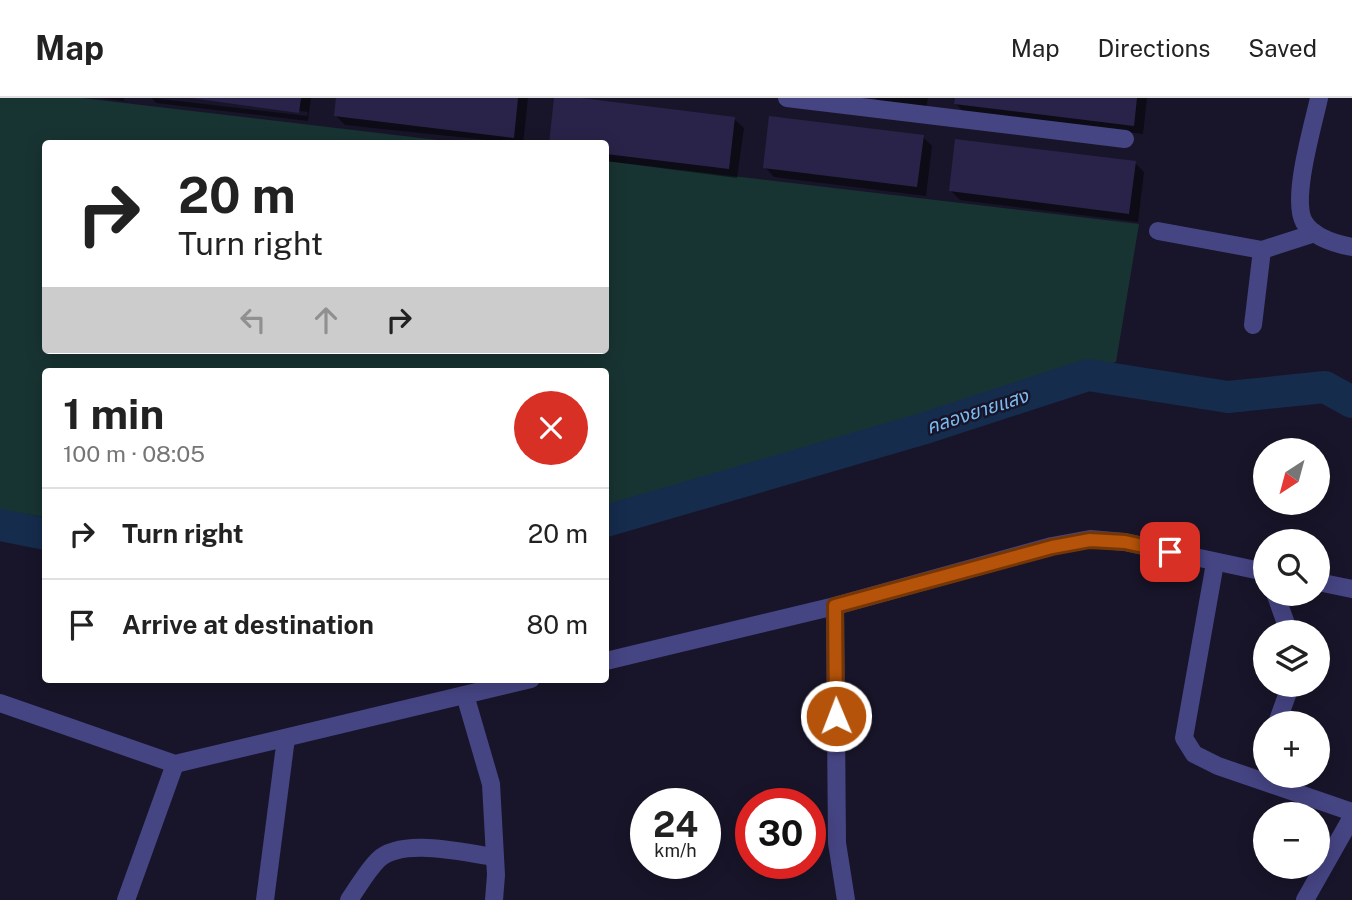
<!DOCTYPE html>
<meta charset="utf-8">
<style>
:root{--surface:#fff;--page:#f2f2f2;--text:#222;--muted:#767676;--line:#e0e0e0}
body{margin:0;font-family:"Public Sans","Noto Sans Thai",sans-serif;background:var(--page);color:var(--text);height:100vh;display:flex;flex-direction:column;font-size:26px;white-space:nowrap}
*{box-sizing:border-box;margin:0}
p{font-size:23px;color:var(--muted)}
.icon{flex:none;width:38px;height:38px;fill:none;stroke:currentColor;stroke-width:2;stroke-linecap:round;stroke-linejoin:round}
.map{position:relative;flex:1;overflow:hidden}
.panel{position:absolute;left:42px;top:270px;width:567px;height:315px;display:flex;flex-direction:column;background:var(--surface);border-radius:7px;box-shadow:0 4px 18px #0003}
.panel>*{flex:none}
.guide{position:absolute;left:42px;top:42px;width:567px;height:214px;border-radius:7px;box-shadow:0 4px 18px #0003;background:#fff;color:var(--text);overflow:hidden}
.needle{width:46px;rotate:216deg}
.tools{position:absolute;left:1253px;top:340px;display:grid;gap:14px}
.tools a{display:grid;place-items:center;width:77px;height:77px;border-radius:50%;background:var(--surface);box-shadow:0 4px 18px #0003;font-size:35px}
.speed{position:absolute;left:630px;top:690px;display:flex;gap:14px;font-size:35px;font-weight:700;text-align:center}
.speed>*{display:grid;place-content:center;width:91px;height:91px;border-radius:50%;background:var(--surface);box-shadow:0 4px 18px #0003;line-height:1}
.speed small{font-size:18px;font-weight:400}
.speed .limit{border:10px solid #d22;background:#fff;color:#111}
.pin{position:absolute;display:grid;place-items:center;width:60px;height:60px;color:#fff;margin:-30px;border-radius:14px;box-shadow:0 4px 10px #0006}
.me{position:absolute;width:77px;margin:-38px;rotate:359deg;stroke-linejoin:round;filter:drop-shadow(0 0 5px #0008)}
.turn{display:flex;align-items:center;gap:24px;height:147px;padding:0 21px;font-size:32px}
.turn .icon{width:91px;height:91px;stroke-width:2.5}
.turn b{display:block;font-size:49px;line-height:60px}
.lanes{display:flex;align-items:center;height:66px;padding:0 21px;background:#0003;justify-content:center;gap:35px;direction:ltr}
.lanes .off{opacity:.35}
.round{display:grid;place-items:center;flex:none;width:74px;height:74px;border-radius:37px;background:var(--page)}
.summary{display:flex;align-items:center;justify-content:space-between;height:119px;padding:0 21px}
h1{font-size:42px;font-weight:700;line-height:52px}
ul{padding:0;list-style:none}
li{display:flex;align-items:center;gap:21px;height:91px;padding:0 21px;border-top:2px solid var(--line)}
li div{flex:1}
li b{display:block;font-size:26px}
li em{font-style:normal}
header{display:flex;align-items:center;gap:42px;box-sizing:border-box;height:98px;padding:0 35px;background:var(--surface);border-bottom:2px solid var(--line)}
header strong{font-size:33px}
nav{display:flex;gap:38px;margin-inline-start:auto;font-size:24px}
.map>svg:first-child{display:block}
</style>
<header>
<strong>Map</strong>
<nav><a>Map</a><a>Directions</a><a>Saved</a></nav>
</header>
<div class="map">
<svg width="1352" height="802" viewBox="0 0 1352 802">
<rect width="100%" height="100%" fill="#18152a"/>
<polygon fill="#183432" points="0,0 82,0 463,45 46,46 46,252 606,252 606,63 1139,126 1116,264 606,407 606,273 46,273 45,419 0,412"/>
<g fill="#0007">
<polygon points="101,0 124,0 124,3"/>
<polygon points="152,0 307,18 308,14 192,0 311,0 308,23 156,5"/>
<polygon points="337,0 528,0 523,46 345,27 335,17"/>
<polygon points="556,0 734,21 744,30 737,80 606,63 606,46"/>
<polygon points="875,0 928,0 926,11 878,3"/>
<polygon points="956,0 1147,0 1143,36 965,15 956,6"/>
<polygon points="923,39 932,48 926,98 774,79 765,69"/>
<polygon points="1135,65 1144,74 1138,124 960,102 951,93"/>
</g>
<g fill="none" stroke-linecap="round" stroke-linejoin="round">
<g stroke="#162c4d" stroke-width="32">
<polyline points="606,423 922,331 1088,277 1228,299 1325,289 1352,304"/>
<polyline points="0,427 46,436"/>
</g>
</g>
<g fill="#2a2349">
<polygon points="191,0 301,0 299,15"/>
<polygon points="336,0 518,0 514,40 334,18"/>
<polygon points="554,0 581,0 735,19 729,71 606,56 606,46 549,46"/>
<polygon points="955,0 1137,0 1134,28 954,6"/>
<polygon points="769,18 924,37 917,89 763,70"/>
<polygon points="955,41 1136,63 1129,116 949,93"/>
</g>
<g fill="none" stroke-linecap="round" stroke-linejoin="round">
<g stroke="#464584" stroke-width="18">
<polyline points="787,0 1125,41"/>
<path d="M 1319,0 C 1313,28 1291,101 1304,124 C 1313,139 1336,146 1352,149"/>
<polyline points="1158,133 1262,152 1315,135"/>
<polyline points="1253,227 1262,152"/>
<polyline points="1215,465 1184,640 1194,656 1218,668 1352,714"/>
<polyline points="1318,484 1352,491"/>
<polyline points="1275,495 1289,534"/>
<polyline points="835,508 837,745 846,802"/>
<polyline points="606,563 835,508 1052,448 1090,441 1125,444 1265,474"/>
<polyline points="465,597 491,686 496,777 494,802"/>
<polyline points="0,605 175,666 531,581"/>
<polyline points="1277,625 1291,586"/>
<polyline points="126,802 175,666"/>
<polyline points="265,802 286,640"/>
<path d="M 349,802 C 358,789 367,773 378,762 C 402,739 464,755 494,759"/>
<polyline points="1305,802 1352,719"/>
</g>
</g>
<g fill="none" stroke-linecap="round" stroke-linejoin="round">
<defs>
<polyline id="route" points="836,618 835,508 1052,449 1090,442 1125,444 1170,454"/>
</defs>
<use href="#route" stroke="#753606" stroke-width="18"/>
<use href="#route" stroke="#b45309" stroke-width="12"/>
</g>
<g text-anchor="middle" stroke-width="5" stroke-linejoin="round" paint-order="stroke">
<g font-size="19" font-style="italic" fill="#7bbcf0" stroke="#18152a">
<text transform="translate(977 313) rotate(-18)" y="7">คลองยายแสง</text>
</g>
</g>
</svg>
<div class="tools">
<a><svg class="needle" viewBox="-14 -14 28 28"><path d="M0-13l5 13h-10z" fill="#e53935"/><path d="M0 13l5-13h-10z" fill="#767676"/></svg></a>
<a><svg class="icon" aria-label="search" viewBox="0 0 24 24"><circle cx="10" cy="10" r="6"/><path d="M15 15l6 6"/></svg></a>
<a><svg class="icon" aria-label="layers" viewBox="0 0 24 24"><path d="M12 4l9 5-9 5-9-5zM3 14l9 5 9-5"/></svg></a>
<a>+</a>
<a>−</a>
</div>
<div class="speed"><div>24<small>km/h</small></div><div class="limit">30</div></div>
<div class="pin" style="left:1170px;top:454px;background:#d93025"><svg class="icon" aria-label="arrive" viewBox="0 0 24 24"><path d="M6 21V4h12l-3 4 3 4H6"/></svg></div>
<svg class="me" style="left:836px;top:618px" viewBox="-20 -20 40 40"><circle r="17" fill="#b45309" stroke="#fff" stroke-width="3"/><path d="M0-11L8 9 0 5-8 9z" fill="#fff"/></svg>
<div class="guide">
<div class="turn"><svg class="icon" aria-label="right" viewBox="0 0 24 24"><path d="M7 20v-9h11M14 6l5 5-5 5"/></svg><div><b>20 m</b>Turn right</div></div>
<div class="lanes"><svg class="icon off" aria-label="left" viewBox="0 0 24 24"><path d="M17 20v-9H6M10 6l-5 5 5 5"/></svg><svg class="icon off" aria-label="ahead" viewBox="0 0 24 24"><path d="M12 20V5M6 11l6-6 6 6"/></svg><svg class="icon" aria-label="right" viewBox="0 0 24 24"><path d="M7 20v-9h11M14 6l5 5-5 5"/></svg></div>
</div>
<section class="panel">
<div class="summary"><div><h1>1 min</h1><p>100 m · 08:05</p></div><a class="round" style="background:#d93025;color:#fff"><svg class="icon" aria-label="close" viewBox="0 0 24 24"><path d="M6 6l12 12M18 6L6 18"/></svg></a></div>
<ul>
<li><svg class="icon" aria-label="right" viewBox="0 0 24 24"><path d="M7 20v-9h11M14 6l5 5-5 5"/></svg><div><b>Turn right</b></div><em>20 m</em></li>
<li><svg class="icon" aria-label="arrive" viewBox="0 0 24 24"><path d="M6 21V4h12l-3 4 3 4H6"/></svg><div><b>Arrive at destination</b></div><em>80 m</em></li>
</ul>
</section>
</div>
